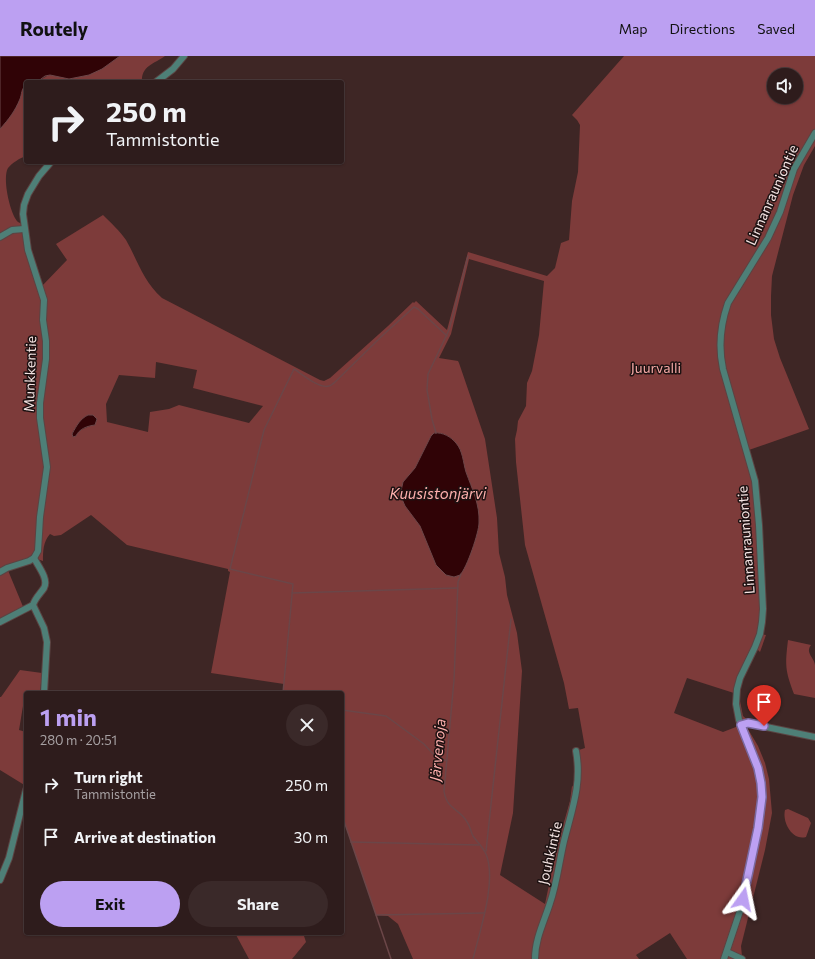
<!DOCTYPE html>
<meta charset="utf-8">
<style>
:root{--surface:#2e1c1c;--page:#3a2929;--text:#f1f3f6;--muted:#a7a1a3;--line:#493a3b;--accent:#bca0f2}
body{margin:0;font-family:Commissioner,sans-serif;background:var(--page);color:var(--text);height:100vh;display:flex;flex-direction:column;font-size:15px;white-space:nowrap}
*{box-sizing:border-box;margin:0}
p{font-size:13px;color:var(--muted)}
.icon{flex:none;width:22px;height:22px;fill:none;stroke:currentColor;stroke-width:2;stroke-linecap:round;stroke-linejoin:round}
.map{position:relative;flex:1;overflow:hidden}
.sheet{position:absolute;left:24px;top:635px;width:320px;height:244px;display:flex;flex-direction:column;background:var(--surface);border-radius:4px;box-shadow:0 1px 3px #0004,0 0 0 1px var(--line)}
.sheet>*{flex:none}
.hud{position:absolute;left:24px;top:24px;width:320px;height:84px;border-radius:4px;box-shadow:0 1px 3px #0004,0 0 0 1px var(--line);background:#2e1c1c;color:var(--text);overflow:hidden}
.buttons{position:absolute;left:767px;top:12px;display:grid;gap:8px}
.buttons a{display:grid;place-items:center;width:36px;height:36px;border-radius:50%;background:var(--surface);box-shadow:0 1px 3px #0004,0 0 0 1px var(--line);font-size:20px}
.pin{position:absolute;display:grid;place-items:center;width:34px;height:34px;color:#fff;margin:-41px -17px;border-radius:50% 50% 50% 0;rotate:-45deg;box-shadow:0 0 4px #0007}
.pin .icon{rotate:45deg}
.me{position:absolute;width:44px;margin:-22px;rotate:12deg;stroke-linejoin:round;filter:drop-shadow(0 0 3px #0008)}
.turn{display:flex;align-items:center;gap:14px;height:84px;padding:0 16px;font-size:18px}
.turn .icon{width:52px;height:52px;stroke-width:2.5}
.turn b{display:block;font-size:28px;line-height:34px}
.round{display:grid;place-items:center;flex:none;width:42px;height:42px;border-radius:21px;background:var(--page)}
.headline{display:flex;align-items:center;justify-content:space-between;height:68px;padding:0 16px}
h1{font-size:24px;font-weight:700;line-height:30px;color:var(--accent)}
.action{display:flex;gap:8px;margin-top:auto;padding:8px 16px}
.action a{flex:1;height:46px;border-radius:24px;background:var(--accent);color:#111;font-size:16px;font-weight:700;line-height:46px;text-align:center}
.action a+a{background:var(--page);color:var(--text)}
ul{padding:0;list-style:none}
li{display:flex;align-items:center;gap:12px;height:52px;padding:0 16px}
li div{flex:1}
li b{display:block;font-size:15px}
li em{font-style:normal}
header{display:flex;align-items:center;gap:24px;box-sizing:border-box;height:56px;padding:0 20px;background:var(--accent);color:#111}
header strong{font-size:19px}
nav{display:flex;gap:22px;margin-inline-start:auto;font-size:14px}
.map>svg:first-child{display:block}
</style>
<header>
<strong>Routely</strong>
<nav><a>Map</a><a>Directions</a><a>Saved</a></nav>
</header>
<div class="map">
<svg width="815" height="903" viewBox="0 0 815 903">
<rect width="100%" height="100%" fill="#3e2625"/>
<g fill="#7d3b3a" fill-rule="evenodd">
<path d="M 80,0 L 165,0 C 154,8 141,10 142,26 L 37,26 Z"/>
<path d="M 624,0 L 815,0 L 815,90 L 804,109 L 793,139 L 772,220 L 771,240 L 771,259 L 774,283 L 780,302 L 809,373 L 746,395 L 754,425 L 759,469 L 760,578 L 766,579 L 760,596 L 756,592 L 737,638 L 687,622 L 674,657 L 723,676 L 741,669 L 736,643 L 740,645 L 743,660 L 752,668 L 745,668 L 758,690 L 765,707 L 769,723 L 772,757 L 765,794 L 741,890 L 742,900 L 745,903 L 687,903 L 670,877 L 636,899 L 639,903 L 413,903 L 398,868 L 388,860 L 376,859 L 342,759 L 342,637 L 283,637 L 284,628 L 211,617 L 230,516 L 228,515 L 228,513 L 127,489 L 91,459 L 61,479 L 54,480 L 50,478 C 43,486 43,495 43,505 L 34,502 L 7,512 L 24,553 L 0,566 L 0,56 L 26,29 L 26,100 C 20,102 12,107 8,112 C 2,122 10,158 18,166 C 20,167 22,168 24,169 L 41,231 L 67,204 L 56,188 L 103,159 C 111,167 120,175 126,184 C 138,205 143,225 162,242 L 320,324 L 324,325 L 330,322 L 388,270 L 413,246 L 414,247 L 416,245 L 447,274 L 468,196 L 547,220 L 555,212 L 561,187 L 569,184 L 572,145 L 578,116 L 580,69 L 577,64 L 572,59 ZM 774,19 L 796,19 L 796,41 L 774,41 ZM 469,203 L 544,225 L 539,279 L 532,315 L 527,327 L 526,350 L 518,365 L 517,374 L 515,383 L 516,406 L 525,489 L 564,627 L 569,653 L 578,652 L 585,692 L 576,695 L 577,733 L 572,730 L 570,745 L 557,791 L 545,848 L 500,819 L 513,757 L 522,615 L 517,577 L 507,539 L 505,521 L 499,497 L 497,462 L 485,383 L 459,307 L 458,305 L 439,302 L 451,278 ZM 156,306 L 197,314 L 193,332 L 263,350 L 249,367 L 179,349 L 169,353 L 150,356 L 148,376 L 107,366 L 106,348 L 119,319 L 155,322 ZM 79,367 L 95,369 C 86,370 80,376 72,377 Z"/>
<path d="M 788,584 L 811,589 C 805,597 814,601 815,609 C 815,619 815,631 815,642 L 794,638 C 785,614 785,609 788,584 Z"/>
<polygon points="20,614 42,617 40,637 26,637 26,650 23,650 19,674 26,676 26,730 0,714 0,641 1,641"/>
<path d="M 788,753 L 808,762 L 811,767 L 806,781 C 792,785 782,766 785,754 Z"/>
<polygon points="235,877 303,877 306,886 292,903 249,903"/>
</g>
<g fill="#300306" stroke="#6b4648">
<path d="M 0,0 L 120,0 L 102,13 L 89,19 L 69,23 L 50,19 L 45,20 L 37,26 L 26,26 L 26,29 C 21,33 22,38 20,43 C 15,55 9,63 0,73 Z"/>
<path d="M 88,359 L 93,359 L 97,363 L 95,369 C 87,370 79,373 76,380 L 73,381 L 72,378 C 77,369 80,363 88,359 Z"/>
<path d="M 434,377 C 443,376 451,381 456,387 C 463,395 463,406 466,416 C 472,433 480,448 479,467 C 479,476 467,512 460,519 C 458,520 456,520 454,521 L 446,519 L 436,509 L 420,470 L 405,450 L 402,443 L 401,435 L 403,426 L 415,412 L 431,380 Z"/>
</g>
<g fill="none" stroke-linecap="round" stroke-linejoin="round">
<g stroke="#6b4648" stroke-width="1.5">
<polyline points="436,377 432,363 427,334 428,318 449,274 468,200"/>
<path d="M 461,518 L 458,526 L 454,624 L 444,735 C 447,755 460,752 467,766 C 470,770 471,776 473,780 C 477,786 483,791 486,798 C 497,825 480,874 473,903"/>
<polyline points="292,537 457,532"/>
<path d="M 283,637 L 293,528 L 230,513 L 264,374 L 294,313 C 302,318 319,333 329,330 C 331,330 332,328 334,327 L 383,279 L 414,251 L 418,253 L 447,280"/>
<polyline points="342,654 386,660 424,688 435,700 447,705"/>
<polyline points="342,759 391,903"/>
<polyline points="351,786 479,789"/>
<polyline points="486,795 511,563"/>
<polyline points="376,859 484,857"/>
</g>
<defs>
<g id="minor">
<polyline points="156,26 173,13 184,0"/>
<polyline points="0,181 12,174 24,173"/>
<polyline points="0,516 7,512 29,505 34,502 38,495 40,461 47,411 40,362 40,347 46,303 46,285 43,264 44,244 28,194 23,158 24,149 28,138 39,120 51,106"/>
<polyline points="33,549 44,572 47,586 44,637"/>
<path d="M 0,566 L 33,549 C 35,542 40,538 44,532 C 49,523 38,510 34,502"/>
<polyline points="741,669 745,667 752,668 815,681"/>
<polyline points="0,824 9,802 26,734"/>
<polyline points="727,896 742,903"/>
<path d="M 535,903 C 535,883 544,866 550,847 C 557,827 559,806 564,785 C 572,753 582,728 576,695"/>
<path d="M 724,903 L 741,852 L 761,756 L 762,741 L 761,727 L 758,711 L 739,664 L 736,648 L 737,633 L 740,622 L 755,591 L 760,578 L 762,566 L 763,553 L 759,469 L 755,425 L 723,313 C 718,290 720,270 728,247 L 768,182 L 780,156 L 794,113 L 815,77"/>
</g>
</defs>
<use href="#minor" stroke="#5b4443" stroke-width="8"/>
<use href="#minor" stroke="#4e7f77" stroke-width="6"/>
</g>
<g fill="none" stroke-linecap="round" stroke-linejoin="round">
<defs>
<polyline id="route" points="743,843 758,772 762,741 761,727 758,712 741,669 748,667 764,670"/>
</defs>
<use href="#route" stroke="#7a689d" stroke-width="10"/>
<use href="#route" stroke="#bca0f2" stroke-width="7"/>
</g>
<g text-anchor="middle" stroke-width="3" stroke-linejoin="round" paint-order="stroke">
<g font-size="14" fill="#f4e3e2" stroke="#1d1212">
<text transform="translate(772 139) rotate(-66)" y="5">Linnanrauniontie</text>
<text transform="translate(30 318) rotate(-88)" y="5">Munkkentie</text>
<text transform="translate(746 484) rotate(-94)" y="5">Linnanrauniontie</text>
<text transform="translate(550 797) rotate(-77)" y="5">Jouhkintie</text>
</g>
<g font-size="14" fill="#f5a8a5" stroke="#1d1212">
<text x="656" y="317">Juurvalli</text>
</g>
<g font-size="15" font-style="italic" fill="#feb0ad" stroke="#1d1212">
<text x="438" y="443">Kuusistonjärvi</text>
<text transform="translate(438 694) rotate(-85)" y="5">Järvenoja</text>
</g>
</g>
</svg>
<div class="buttons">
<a><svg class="icon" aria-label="sound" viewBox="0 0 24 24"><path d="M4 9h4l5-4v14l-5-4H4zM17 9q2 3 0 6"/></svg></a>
</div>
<div class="pin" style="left:764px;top:670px;background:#d93025"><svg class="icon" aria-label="arrive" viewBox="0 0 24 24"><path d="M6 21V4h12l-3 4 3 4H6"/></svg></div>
<svg class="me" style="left:743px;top:843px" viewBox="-20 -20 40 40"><path d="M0-17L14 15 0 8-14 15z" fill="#bca0f2" stroke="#fff" stroke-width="4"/></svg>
<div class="hud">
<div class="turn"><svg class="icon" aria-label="right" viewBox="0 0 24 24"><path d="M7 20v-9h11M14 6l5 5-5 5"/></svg><div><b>250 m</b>Tammistontie</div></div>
</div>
<section class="sheet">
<div class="headline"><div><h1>1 min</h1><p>280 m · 20:51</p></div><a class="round"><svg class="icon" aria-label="close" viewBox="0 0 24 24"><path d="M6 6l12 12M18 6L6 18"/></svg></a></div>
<ul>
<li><svg class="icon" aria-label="right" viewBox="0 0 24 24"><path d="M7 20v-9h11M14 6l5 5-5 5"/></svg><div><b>Turn right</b><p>Tammistontie</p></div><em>250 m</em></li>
<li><svg class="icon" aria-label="arrive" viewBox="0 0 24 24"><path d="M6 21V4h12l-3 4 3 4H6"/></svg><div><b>Arrive at destination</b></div><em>30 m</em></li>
</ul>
<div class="action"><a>Exit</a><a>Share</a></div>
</section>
</div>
